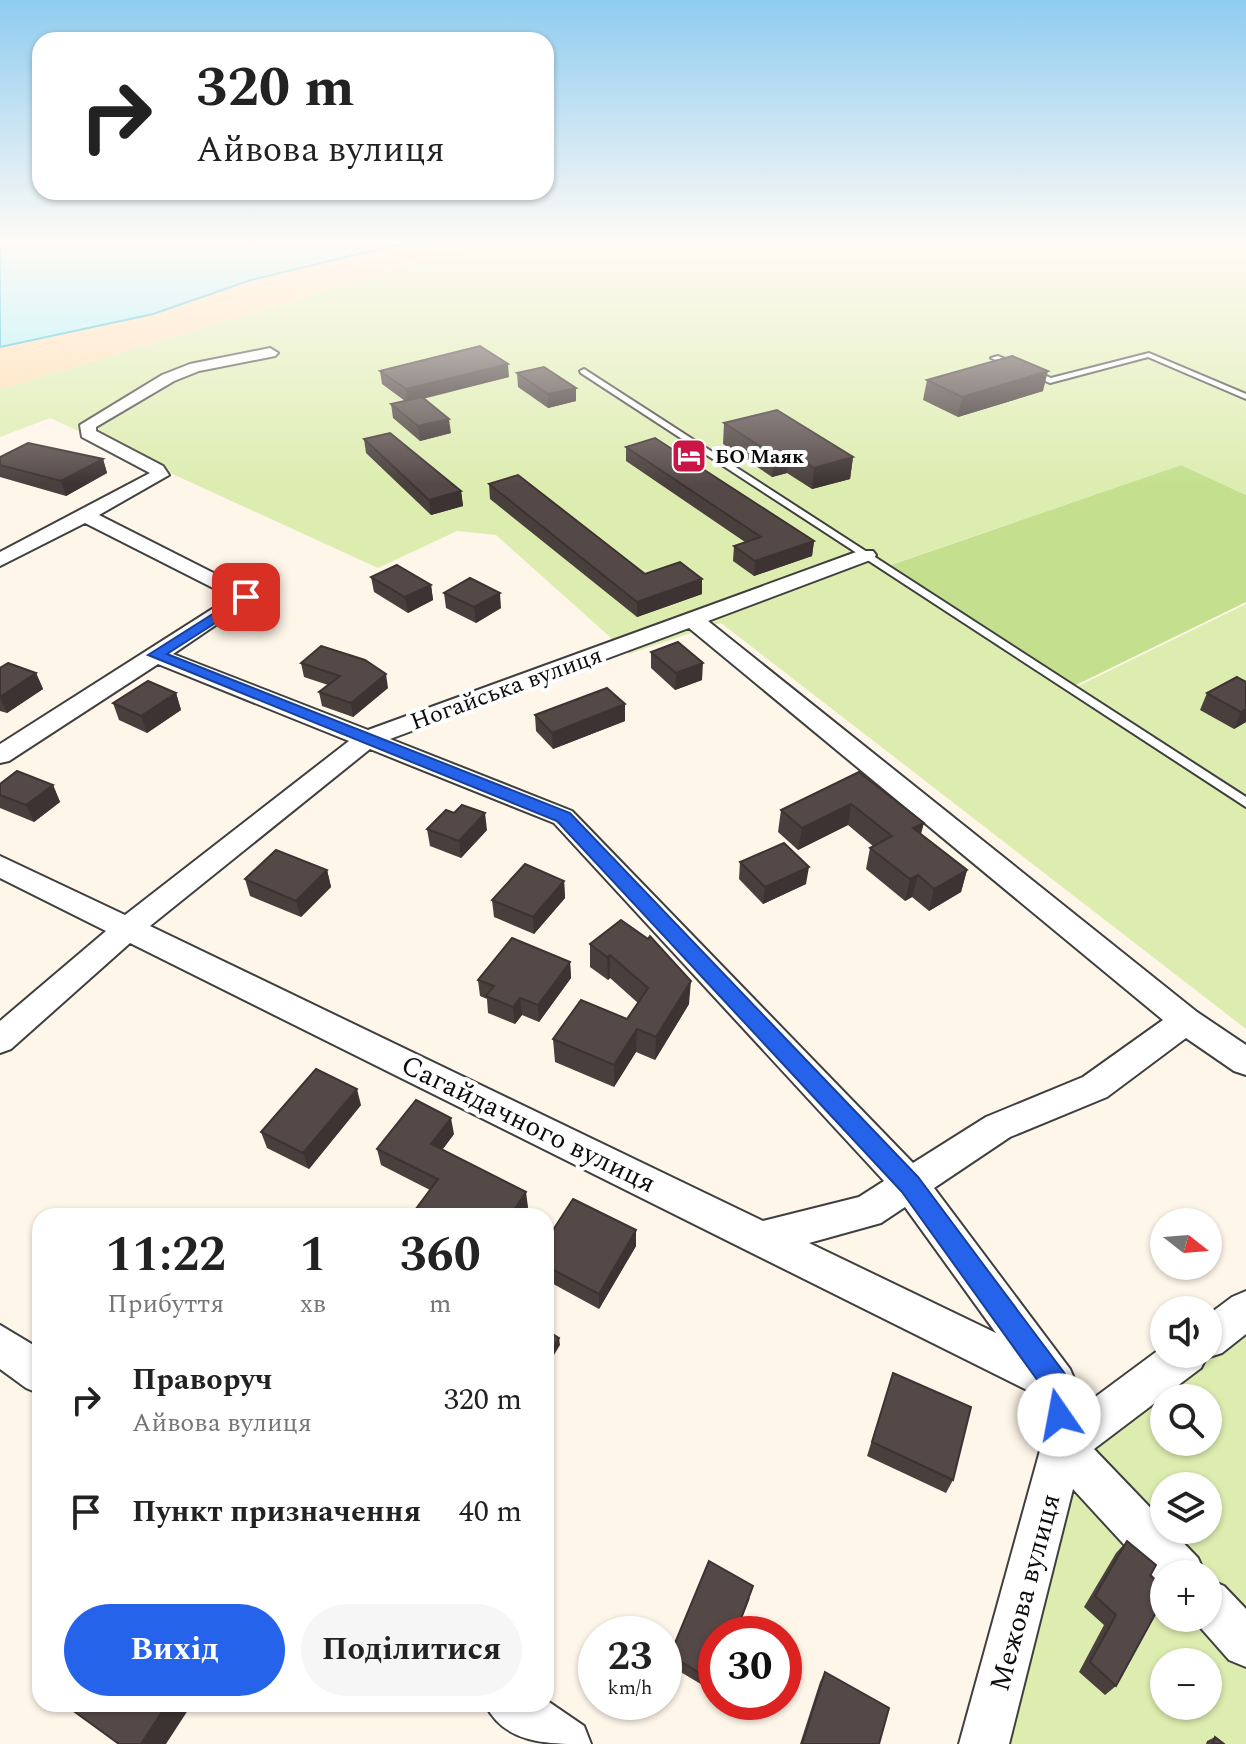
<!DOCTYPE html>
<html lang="uk">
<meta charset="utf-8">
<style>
:root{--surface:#fff;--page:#f6f6f6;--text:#222;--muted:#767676;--accent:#2563eb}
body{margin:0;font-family:Spectral,serif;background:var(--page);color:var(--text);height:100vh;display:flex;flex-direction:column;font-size:30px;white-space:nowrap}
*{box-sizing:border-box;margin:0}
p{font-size:26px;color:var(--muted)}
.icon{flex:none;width:44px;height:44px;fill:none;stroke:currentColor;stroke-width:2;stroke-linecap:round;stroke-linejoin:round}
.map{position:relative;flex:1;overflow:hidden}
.sheet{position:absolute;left:32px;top:1208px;width:522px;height:504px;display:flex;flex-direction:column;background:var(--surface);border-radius:24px;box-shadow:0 2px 6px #0004}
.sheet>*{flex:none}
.banner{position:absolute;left:32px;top:32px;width:522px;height:168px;border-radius:24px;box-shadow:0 2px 6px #0004;background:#fff;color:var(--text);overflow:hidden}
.needle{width:52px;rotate:107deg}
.fabs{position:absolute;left:1150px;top:1208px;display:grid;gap:16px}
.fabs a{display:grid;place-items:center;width:72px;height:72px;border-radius:50%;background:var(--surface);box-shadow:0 2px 6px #0004;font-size:40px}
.speed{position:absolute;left:578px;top:1616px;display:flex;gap:16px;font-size:40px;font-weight:700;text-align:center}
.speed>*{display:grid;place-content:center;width:104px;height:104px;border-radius:50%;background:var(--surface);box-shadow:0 2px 6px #0004;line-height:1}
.speed small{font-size:20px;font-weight:400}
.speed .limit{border:12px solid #d22;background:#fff;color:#111}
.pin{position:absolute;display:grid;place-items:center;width:68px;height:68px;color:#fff;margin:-34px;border-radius:16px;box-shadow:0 4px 12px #0006}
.me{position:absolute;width:88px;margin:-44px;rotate:348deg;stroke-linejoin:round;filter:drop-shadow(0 0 6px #0008)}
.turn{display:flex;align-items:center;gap:28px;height:168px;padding:0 32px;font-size:36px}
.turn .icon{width:104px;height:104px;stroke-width:2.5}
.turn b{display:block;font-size:56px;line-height:68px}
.eta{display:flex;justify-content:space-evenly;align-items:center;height:136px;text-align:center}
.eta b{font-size:48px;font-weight:700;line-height:56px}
.primary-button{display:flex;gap:16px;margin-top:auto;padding:16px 32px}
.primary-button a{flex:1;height:92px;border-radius:48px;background:var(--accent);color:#fff;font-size:32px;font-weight:700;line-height:92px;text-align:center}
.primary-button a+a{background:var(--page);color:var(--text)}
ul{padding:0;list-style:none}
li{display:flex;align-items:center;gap:24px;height:112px;padding:0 32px}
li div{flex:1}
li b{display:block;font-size:30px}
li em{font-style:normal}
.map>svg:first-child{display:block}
</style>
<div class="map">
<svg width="1246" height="1744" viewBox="0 0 1246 1744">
<rect width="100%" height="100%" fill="#fff6ea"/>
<g fill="#ddedb0" fill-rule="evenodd">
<polygon points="490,241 1246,241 1246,495 1181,465 884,567 1070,690 1246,604 1246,1029 721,623 629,654 496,535 457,531 378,568 50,418 0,437 0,389"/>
<path d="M 1246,1310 L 1246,1744 L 984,1744 L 1062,1447 L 1208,1354 ZM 1164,1398 L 1208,1398 L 1208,1442 L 1164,1442 ZM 1164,1486 L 1208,1486 L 1208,1530 L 1164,1530 ZM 1164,1574 L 1208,1574 L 1208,1618 L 1164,1618 ZM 1164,1662 L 1208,1662 L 1208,1706 L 1164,1706 Z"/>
</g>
<polygon fill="#c4e08e" points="1181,465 1246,495 1246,602 1070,688 885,567"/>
<polygon fill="#ffddb2" points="413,241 490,241 0,389 0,347 153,314 251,280"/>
<polygon fill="#a9effc" stroke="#29bbdb" stroke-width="2" points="0,241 413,241 251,280 153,314 0,347"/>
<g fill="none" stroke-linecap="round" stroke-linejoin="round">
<defs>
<g id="service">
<polygon points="1149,353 1246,394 1246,399 1148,357 1050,383 991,358 998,356 1051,378"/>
<polygon points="584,369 1246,797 1246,807 581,373 580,371"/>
</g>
<g id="minor">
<path d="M 270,348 L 278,353 L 275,356 L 199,371 L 174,381 L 96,427 L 96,431 L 163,466 L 169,475 L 99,515 L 253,593 L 257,597 L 173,654 L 368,730 L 859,551 L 873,551 L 876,555 L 873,559 L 708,621 L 1197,1012 L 1246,1045 L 1246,1075 L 1234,1071 L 1186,1038 L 1107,1097 L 1010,1137 L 934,1188 L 1070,1369 L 1076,1383 L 1079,1409 L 1164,1346 L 1164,1354 L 1208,1354 L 1208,1315 L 1232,1297 L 1246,1291 L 1246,1334 L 1222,1353 L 1206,1358 L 1201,1368 L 1094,1449 L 1164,1522 L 1164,1530 L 1171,1530 L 1198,1558 L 1205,1574 L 1164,1574 L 1164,1588 L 1073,1489 L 1009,1744 L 959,1744 L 1041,1447 L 1037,1395 L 130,943 L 11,1049 L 0,1053 L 0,1021 L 106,931 L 0,878 L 0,856 L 125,915 L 349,741 L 158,664 L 9,761 L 0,763 L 0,744 L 231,597 L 85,523 L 0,566 L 0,552 L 150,473 L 82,437 L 80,425 L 162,375 L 190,364 ZM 689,628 L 1163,1020 L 1083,1077 L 986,1117 L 913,1163 L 572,811 L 390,739 ZM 370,749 L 554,823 L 884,1181 L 859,1197 L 763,1221 L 150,926 ZM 905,1207 L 996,1333 L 809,1243 L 881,1223 Z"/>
<polygon points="0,1325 40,1349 40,1394 26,1388 0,1369"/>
<polygon points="1208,1579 1224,1586 1246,1609 1246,1667 1229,1660 1192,1618 1208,1618"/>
<path d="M 546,1700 L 584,1726 L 591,1744 C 546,1744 505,1744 485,1704 L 546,1704 Z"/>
</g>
</defs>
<use href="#service" stroke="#3f3f3f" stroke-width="4"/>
<use href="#minor" stroke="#3f3f3f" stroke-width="4"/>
<use href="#service" fill="#fff" fill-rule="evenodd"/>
<use href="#minor" fill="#fff" fill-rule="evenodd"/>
</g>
<g fill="#493f3d">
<polygon points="380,371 509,377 423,398 451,433 420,441 393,418 391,404 405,401 382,384"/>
<polygon points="517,373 576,388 576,401 548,408 518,387"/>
<polygon points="927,380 1043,391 958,417 923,400"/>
<polygon points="724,423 853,457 850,479 812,489 787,473 772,477 723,444"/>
<polygon points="364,439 461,491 463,506 431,515 366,453"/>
<polygon points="626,447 814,541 812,556 754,576 733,561 734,546 745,542 626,461"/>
<polygon points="0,457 103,459 107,473 66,496 0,477"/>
<polygon points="489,484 645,574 702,594 637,617 490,499"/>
<polygon points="371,577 431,585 433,600 408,613 374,592"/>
<polygon points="444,593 501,608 476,623 446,608"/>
<polygon points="651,652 702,680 675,690 651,668"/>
<polygon points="301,663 388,688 353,717 322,706 319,692 328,685 304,677"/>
<polygon points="0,668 36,673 43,689 7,713 0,711"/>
<polygon points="1246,682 1246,722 1234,729 1200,710 1207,693"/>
<polygon points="176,693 181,710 147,733 119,720 113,703"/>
<polygon points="535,715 625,721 553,749 536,731"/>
<polygon points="859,772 921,834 967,870 961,892 929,911 912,897 905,901 866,869 870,848 873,846 848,825 798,850 778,832 781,810"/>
<polygon points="0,784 53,785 60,802 34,822 0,808"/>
<polygon points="427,829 487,830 461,858 430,846"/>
<polygon points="740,862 806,884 763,904 739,879"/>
<polygon points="327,870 331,887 301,917 250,896 245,879"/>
<polygon points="564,881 565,898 534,934 494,917 492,900"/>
<polygon points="621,920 689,1004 655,1060 636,1052 614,1087 555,1062 553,1039 627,1019 638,1003 610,978 608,980 590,967 590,944"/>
<polygon points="570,962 571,978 539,1022 522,1015 515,1024 488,1013 487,999 480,996 478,980"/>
<polygon points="361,1105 309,1169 267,1148 261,1132"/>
<polygon points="454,1134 442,1150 528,1207 522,1216 414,1216 413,1213 430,1190 381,1165 377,1149"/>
<polygon points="636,1230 636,1246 599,1309 546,1280 546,1241"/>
<polygon points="893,1373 953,1480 946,1493 867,1456"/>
<polygon points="1127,1541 1150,1576 1116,1686 1105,1695 1079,1672 1104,1625 1084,1607 1116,1553"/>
<polygon points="750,1598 736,1634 716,1634 716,1687 714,1692 669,1665 670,1655"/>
<polygon points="825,1672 879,1744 800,1744 820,1682"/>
<polygon points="1215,1737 1224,1744 1206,1744 1207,1741"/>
</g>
<g fill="#3c3332">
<polygon points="508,364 509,377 407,403 406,389"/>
<polygon points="1048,371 1043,391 958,417 962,397"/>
<polygon points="576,388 576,401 548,408 548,394"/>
<polygon points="449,419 451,433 420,441 418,426"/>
<polygon points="789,452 787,473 772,477 774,455"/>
<polygon points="853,457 850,479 812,489 814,468"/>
<polygon points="103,459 107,473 66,496 61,481"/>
<polygon points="461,491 463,506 431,515 429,500"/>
<polygon points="814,541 812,556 754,576 755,561"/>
<polygon points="702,579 702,594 637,617 637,602"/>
<polygon points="431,585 433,600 408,613 405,597"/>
<polygon points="500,593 501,608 476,623 474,607"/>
<polygon points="703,663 702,680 675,690 676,673"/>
<polygon points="36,673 43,689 7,713 0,697"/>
<polygon points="386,674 388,688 353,717 351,703"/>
<polygon points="176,693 181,710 147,733 141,716"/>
<polygon points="625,704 625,721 553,749 552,733"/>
<polygon points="1246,709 1246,722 1234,729 1241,712"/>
<polygon points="53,785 60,802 34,822 26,805"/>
<polygon points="851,804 848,825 798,850 802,828"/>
<polygon points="485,813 487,830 461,858 459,841"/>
<polygon points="924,823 918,845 913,828"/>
<polygon points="809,867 806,884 763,904 765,887"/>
<polygon points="327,870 331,887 301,917 296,901"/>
<polygon points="967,870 961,892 929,911 934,889"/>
<polygon points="918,875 912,897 905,901 910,879"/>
<polygon points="564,881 565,898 534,934 533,917"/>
<polygon points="610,955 610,978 608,980 607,957"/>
<polygon points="570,962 571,978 539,1022 538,1005"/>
<polygon points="691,981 689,1004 655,1060 656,1037"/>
<polygon points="520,998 522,1015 515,1024 513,1007"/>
<polygon points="637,1029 636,1052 614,1087 614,1065"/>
<polygon points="357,1089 361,1105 309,1169 303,1153"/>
<polygon points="451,1118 454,1134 434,1161 431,1144"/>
<polygon points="526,1192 528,1207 522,1216 510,1216"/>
<polygon points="636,1230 636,1246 599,1309 599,1294"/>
<polygon points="559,1338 560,1345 546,1368 546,1360"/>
<polygon points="167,1704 192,1704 166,1744 141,1744"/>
</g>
<g fill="#554947" stroke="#3c3332" stroke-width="2">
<polygon points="480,346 508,364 406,389 380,371"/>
<polygon points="1012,356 1048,371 962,397 927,380"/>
<polygon points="544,367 576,388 548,394 517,373"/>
<polygon points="422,397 449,419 418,426 391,404"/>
<polygon points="777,410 853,457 814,468 789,452 774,455 724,423"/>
<polygon points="390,433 461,491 429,500 364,439"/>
<polygon points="655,438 814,541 755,561 734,546 761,537 626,447"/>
<polygon points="28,443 103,459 61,481 0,465 0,457"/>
<polygon points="518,475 645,574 680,562 702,579 637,602 489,484"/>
<polygon points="397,565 431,585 405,597 371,577"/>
<polygon points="470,578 500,593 474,607 444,593"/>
<polygon points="678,642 703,663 676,673 651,652"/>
<polygon points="321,646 365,660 386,674 351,703 319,692 340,676 301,663"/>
<polygon points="8,663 36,673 0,697 0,668"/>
<polygon points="1237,677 1246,682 1246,709 1241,712 1207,693"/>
<polygon points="148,681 176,693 141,716 113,703"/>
<polygon points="607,688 625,704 552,733 535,715"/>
<polygon points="17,771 53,785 26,805 0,795 0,784"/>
<polygon points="859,772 924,823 913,828 967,870 934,889 918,875 910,879 870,848 892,836 851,804 802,828 781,810"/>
<polygon points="462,805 485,813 459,841 427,829 446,810 454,813"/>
<polygon points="784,843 809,867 765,887 740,862"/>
<polygon points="276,850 327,870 296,901 245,879"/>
<polygon points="525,864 564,881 533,917 492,900"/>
<polygon points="621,920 648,939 650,936 691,981 656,1037 637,1029 614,1065 553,1039 581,1000 627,1019 648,988 610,955 607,957 590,944"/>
<polygon points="512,938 570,962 538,1005 520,998 513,1007 486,996 494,986 478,980"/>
<polygon points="316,1069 357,1089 303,1153 261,1132"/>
<polygon points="416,1100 451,1118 431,1144 526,1192 510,1216 419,1216 413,1213 438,1179 377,1149"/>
<polygon points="573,1199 636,1230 599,1294 546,1266 546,1241"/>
<polygon points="166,1211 174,1216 161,1216"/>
<polygon points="546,1330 559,1338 546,1360"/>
<polygon points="893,1373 971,1407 953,1480 872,1442"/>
<polygon points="1127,1541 1156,1565 1150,1576 1164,1587 1164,1598 1116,1686 1090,1662 1116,1615 1095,1596"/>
<polygon points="709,1561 753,1586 735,1634 716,1634 716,1683 670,1655"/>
<polygon points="825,1672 889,1708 879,1744 802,1744"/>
<polygon points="64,1704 167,1704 141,1744 119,1744"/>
<polygon points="1215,1737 1224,1744 1213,1744"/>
</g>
<linearGradient id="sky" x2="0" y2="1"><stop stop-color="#8fccf0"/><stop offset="0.5" stop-color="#fffbf6"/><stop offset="1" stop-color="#fffbf6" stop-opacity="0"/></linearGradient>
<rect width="1246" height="485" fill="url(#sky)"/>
<polygon fill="#2563eb" stroke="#184099" stroke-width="2" points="246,593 253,597 251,600 167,654 570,813 918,1177 1065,1374 1072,1415 1068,1425 1059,1429 1049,1425 1043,1388 902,1192 557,821 148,655"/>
<defs>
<symbol id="hotel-square" viewBox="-11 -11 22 22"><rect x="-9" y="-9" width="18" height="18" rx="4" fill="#c91646" stroke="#fff"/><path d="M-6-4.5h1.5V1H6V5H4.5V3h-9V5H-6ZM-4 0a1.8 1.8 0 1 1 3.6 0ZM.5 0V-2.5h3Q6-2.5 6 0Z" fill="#fff"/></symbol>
</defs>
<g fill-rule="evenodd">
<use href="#hotel-square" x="669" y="436" width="40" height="40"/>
</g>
<g text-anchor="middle" stroke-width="8" stroke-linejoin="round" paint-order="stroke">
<g font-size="20" font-weight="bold" fill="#0c0c0c" stroke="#fff" text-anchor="start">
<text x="715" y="463">БО Маяк</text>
</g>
<g font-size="24" fill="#0c0c0c" stroke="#fff">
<text transform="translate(506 688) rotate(-20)" y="8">Ногайська вулиця</text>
</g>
<g font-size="28" fill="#0c0c0c" stroke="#fff">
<text transform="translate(529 1123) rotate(26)" y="10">Сагайдачного вулиця</text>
<text transform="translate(1024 1592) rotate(-75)" y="10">Межова вулиця</text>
</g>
</g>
</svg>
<div class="fabs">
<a><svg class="needle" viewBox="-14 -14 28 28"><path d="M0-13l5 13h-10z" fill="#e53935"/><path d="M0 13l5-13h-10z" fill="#767676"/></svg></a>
<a><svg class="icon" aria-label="sound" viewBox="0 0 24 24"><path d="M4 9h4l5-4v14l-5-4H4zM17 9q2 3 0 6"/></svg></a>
<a><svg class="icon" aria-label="search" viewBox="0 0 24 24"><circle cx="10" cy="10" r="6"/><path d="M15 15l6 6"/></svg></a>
<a><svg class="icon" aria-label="layers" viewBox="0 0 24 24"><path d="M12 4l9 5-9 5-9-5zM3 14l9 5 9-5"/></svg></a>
<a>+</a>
<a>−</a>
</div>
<div class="speed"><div>23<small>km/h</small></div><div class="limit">30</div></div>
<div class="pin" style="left:246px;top:597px;background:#d93025"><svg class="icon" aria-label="arrive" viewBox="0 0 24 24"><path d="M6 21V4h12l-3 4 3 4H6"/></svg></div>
<svg class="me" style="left:1059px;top:1415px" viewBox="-20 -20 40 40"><circle r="19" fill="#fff"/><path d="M0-13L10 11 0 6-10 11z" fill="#2563eb"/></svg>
<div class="banner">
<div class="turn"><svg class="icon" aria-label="right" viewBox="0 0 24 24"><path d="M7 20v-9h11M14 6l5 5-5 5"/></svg><div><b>320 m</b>Айвова вулиця</div></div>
</div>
<section class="sheet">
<div class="eta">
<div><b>11:22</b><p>Прибуття</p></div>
<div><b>1</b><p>хв</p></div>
<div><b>360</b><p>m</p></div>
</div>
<ul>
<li><svg class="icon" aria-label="right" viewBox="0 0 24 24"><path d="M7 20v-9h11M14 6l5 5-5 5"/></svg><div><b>Праворуч</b><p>Айвова вулиця</p></div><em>320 m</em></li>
<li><svg class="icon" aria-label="arrive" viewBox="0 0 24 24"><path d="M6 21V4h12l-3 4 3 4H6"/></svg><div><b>Пункт призначення</b></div><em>40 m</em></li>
</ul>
<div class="primary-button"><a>Вихід</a><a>Поділитися</a></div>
</section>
</div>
